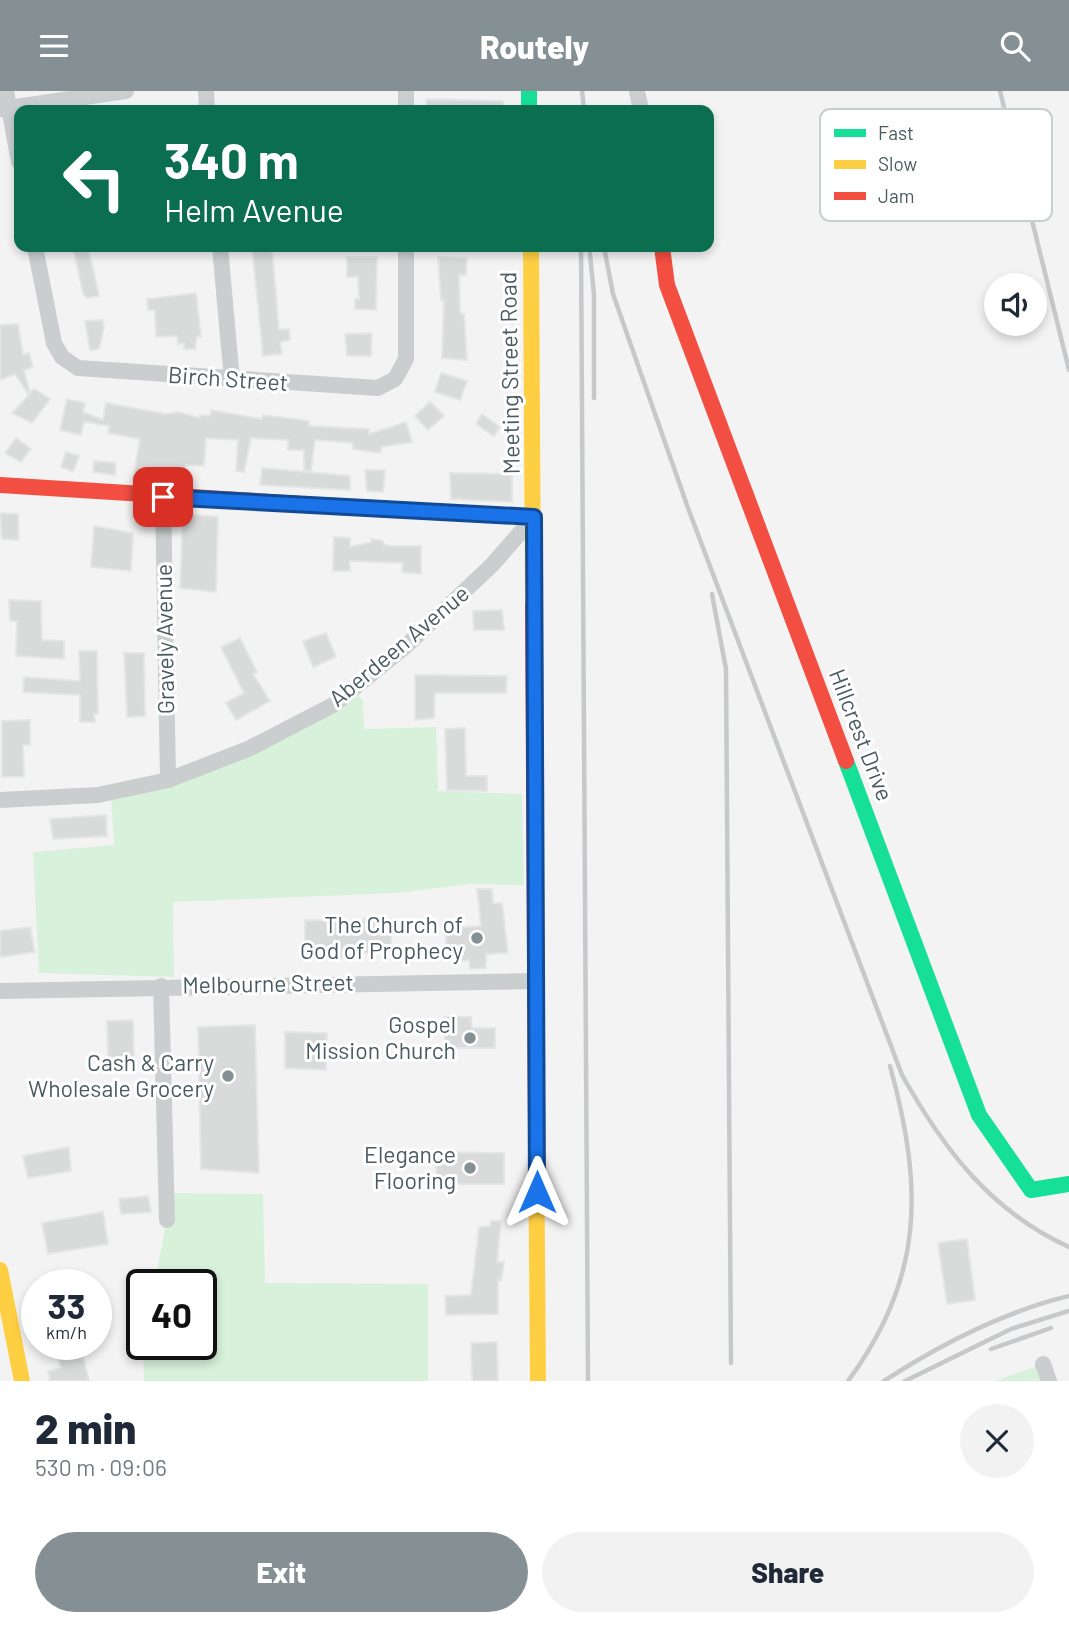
<!DOCTYPE html>
<meta charset="utf-8">
<style>
:root{--surface:#fff;--page:#f2f2f3;--text:#1f2937;--muted:#747a83;--accent:#849093}
body{margin:0;font-family:Barlow,sans-serif;background:var(--page);color:var(--text);height:100vh;display:flex;flex-direction:column;font-size:26px;white-space:nowrap}
*{box-sizing:border-box;margin:0}
p{font-size:23px;color:var(--muted)}
.icon{flex:none;width:38px;height:38px;fill:none;stroke:currentColor;stroke-width:2;stroke-linecap:round;stroke-linejoin:round}
.map{position:relative;height:1290px;overflow:hidden}
.drawer{display:flex;flex-direction:column;background:var(--surface);flex:1}
.drawer>*{flex:none}
.top-card{position:absolute;left:14px;top:14px;width:700px;height:147px;border-radius:14px;box-shadow:0 4px 10px #0003;background:#0b6e4f;color:#fff;overflow:hidden}
.buttons{position:absolute;left:984px;top:182px;display:grid;gap:14px}
.buttons a{display:grid;place-items:center;width:63px;height:63px;border-radius:50%;background:var(--surface);box-shadow:0 4px 10px #0003;font-size:35px}
.speed{position:absolute;left:21px;top:1178px;display:flex;gap:14px;font-size:35px;font-weight:700;text-align:center}
.speed>*{display:grid;place-content:center;width:91px;height:91px;border-radius:50%;background:var(--surface);box-shadow:0 4px 10px #0003;line-height:1}
.speed small{font-size:18px;font-weight:400}
.speed .limit{border:4px solid #111;border-radius:10px;background:#fff;color:#111}
.pin{position:absolute;display:grid;place-items:center;width:60px;height:60px;color:#fff;margin:-30px;border-radius:14px;box-shadow:0 4px 10px #0006}
.me{position:absolute;width:77px;margin:-38px;rotate:0deg;stroke-linejoin:round;filter:drop-shadow(0 0 5px #0008)}
.turn{display:flex;align-items:center;gap:24px;height:147px;padding:0 35px;font-size:32px}
.turn .icon{width:91px;height:91px;stroke-width:2.5}
.turn b{display:block;font-size:49px;line-height:60px}
.round{display:grid;place-items:center;flex:none;width:74px;height:74px;border-radius:37px;background:var(--page)}
.head{display:flex;align-items:center;justify-content:space-between;height:119px;padding:0 35px}
h1{font-size:42px;font-weight:800;line-height:52px}
.cta{display:flex;gap:14px;margin-top:auto;padding:14px 35px}
.cta a{flex:1;height:80px;border-radius:42px;background:var(--accent);color:#fff;font-size:28px;font-weight:800;line-height:80px;text-align:center}
.cta a+a{background:var(--page);color:var(--text)}
header{display:flex;justify-content:space-between;align-items:center;height:91px;padding:0 35px;background:var(--accent);color:#fff;font-size:32px;font-weight:800}
.map>svg:first-child{display:block}
</style>
<header><svg class="icon" aria-label="menu" viewBox="0 0 24 24"><path d="M4 6h16M4 12h16M4 18h16"/></svg>Routely<svg class="icon" aria-label="search" viewBox="0 0 24 24"><circle cx="10" cy="10" r="6"/><path d="M15 15l6 6"/></svg></header>
<div class="map">
<svg width="1069" height="1290" viewBox="0 0 1069 1290">
<rect width="100%" height="100%" fill="#f3f3f3"/>
<g fill="#d8f1db">
<polygon points="352,598 363,610 364,638 436,636 438,700 522,703 524,794 470,793 398,802 173,811 174,886 39,882 33,761 114,754 111,701 168,689"/>
<polygon points="167,1102 263,1103 265,1192 428,1193 428,1290 144,1290 143,1253 201,1253 201,1194 154,1193 167,1129"/>
<polygon points="1043,1273 1049,1290 995,1290"/>
</g>
<g fill="#d9dbdb" stroke="#e4e5e6" stroke-width="2">
<polygon points="426,8 503,10 503,19 427,19"/>
<polygon points="73,156 88,156 99,205 87,207 83,202"/>
<polygon points="252,156 272,156 279,239 289,238 290,249 280,251 282,263 263,265"/>
<polygon points="347,166 377,166 376,219 355,218 355,208 359,208 358,186 347,186"/>
<polygon points="438,166 467,167 466,184 459,184 460,222 464,223 467,269 442,267 444,209 441,209"/>
<polygon points="196,202 201,246 197,245 195,258 184,258 184,252 178,253 177,245 156,246 155,219 148,219 147,208"/>
<polygon points="103,229 104,237 99,258 90,259 85,230"/>
<polygon points="18,233 23,264 29,262 33,276 24,279 30,302 34,298 50,308 32,332 12,322 29,304 15,283 0,289 0,234"/>
<polygon points="372,242 371,265 347,265 345,243"/>
<polygon points="441,282 467,290 460,309 435,301"/>
<polygon points="67,308 85,312 83,321 103,329 106,312 166,323 178,321 200,327 200,324 210,325 211,319 262,328 263,324 295,328 309,330 309,335 369,338 369,343 406,331 412,351 381,356 381,362 353,358 353,352 315,349 311,380 304,380 304,359 288,359 288,349 251,347 244,381 236,380 238,349 206,347 204,375 186,374 186,382 170,380 169,392 133,388 140,348 108,342 110,335 84,331 81,344 60,339"/>
<polygon points="430,311 444,325 428,339 415,325"/>
<polygon points="482,323 500,336 494,345 476,333"/>
<polygon points="16,347 31,358 21,371 5,362"/>
<polygon points="66,361 79,365 73,381 61,376"/>
<polygon points="94,370 116,372 115,384 93,381"/>
<polygon points="262,377 350,385 350,399 260,394"/>
<polygon points="365,379 385,379 383,401 367,400"/>
<polygon points="450,382 512,383 512,411 451,408"/>
<polygon points="0,422 18,423 19,449 2,448"/>
<polygon points="183,423 218,426 216,501 180,497"/>
<polygon points="94,435 133,442 131,480 91,476"/>
<polygon points="334,446 350,447 350,456 372,451 371,448 383,450 383,453 389,455 421,455 421,483 402,481 403,472 350,470 350,480 333,480"/>
<polygon points="9,509 41,510 42,549 64,550 64,568 16,565 17,530 10,530"/>
<polygon points="502,519 504,539 474,539 473,520"/>
<polygon points="326,542 336,566 313,576 303,550"/>
<polygon points="240,547 257,581 253,583 270,610 236,629 226,612 244,602 221,556"/>
<polygon points="79,560 97,560 98,623 94,623 95,631 80,631 80,604 23,601 24,586 80,590"/>
<polygon points="124,562 144,562 145,625 127,626"/>
<polygon points="415,584 507,585 506,602 435,602 434,627 415,629"/>
<polygon points="30,629 30,654 23,654 24,686 2,686 2,630"/>
<polygon points="465,637 466,685 487,685 487,700 447,699 445,638"/>
<polygon points="106,724 107,745 53,748 50,728"/>
<polygon points="477,798 492,798 493,812 502,812 508,862 486,863 486,877 470,878 469,869 461,870 460,858 447,859 445,837 481,835"/>
<polygon points="364,827 391,828 391,862 355,862 354,867 318,866 318,862 305,862 305,829 364,830"/>
<polygon points="30,836 35,861 0,866 0,840"/>
<polygon points="444,926 471,926 472,937 495,937 495,957 445,957"/>
<polygon points="133,929 134,965 108,967 107,930"/>
<polygon points="255,934 259,1082 201,1078 198,936"/>
<polygon points="285,941 327,942 326,979 285,977"/>
<polygon points="69,1056 71,1080 28,1087 23,1065"/>
<polygon points="436,1061 504,1062 504,1093 437,1093"/>
<polygon points="148,1105 151,1121 121,1123 119,1108"/>
<polygon points="103,1121 108,1153 48,1163 42,1132"/>
<polygon points="491,1130 501,1130 497,1171 504,1171 501,1190 498,1189 498,1223 446,1224 445,1205 471,1204 479,1136 490,1135"/>
<polygon points="967,1148 975,1209 947,1213 938,1152"/>
<polygon points="497,1251 498,1290 472,1290 471,1252"/>
<polygon points="55,1253 80,1253 89,1290 50,1290 48,1280 61,1277"/>
</g>
<g fill="none" stroke-linecap="round" stroke-linejoin="round">
<g stroke="#cacece" stroke-width="16">
<polyline points="6,0 19,71"/>
<polyline points="206,0 207,19"/>
<polyline points="637,0 641,19"/>
<polyline points="0,18 126,0"/>
<polyline points="406,19 406,0"/>
<polyline points="35,156 54,252 62,266 78,277 378,297 395,288 406,268 406,156"/>
<polyline points="220,156 232,289"/>
<polyline points="163,406 168,689"/>
<polyline points="0,709 98,704 168,689 248,658 333,614 407,554 492,474 534,426"/>
<polyline points="161,895 167,1129"/>
<polyline points="0,900 536,890"/>
<polyline points="1043,1273 1049,1290"/>
</g>
<g stroke="#16e098" stroke-width="16">
<polyline points="529,0 529,19"/>
<polyline points="302,413 534,426"/>
<polyline points="846,670 979,1024 1031,1099 1069,1093"/>
</g>
<g stroke="#ffcf43" stroke-width="16">
<polyline points="531,156 533,514"/>
<polyline points="536,1037 538,1290"/>
<polyline points="0,1179 22,1290"/>
</g>
<g stroke="#f24e42" stroke-width="16">
<polyline points="662,156 667,194 846,670"/>
<polyline points="0,394 302,413"/>
<polyline points="533,514 536,1037"/>
</g>
<g stroke="#c6c8c9" stroke-width="4.5">
<polyline points="582,0 584,19"/>
<polyline points="1000,0 1069,279"/>
<polyline points="581,156 588,1290"/>
<path d="M 604,156 L 613,203 L 688,417 L 902,984 C 943,1057 990,1120 1069,1156"/>
<polyline points="590,163 594,204 594,307"/>
<polyline points="712,503 726,578 731,1272"/>
<polyline points="991,1258 1051,1237"/>
<path d="M 848,1290 C 925,1186 923,1095 890,975"/>
<path d="M 884,1290 C 941,1253 1003,1221 1069,1205"/>
<polyline points="905,1290 1011,1238 1069,1220"/>
</g>
</g>
<g fill="none" stroke-linecap="round" stroke-linejoin="round">
<defs>
<polyline id="route" points="163,406 534,426 537,1101"/>
</defs>
<use href="#route" stroke="#114b97" stroke-width="18"/>
<use href="#route" stroke="#1a73e8" stroke-width="12"/>
</g>
<g fill="#849093" stroke="#fff" stroke-width="2.5">
<circle cx="477" cy="847" r="7"/>
<circle cx="470" cy="947" r="7"/>
<circle cx="228" cy="985" r="7"/>
<circle cx="470" cy="1077" r="7"/>
</g>
<g text-anchor="middle" stroke-width="6" stroke-linejoin="round" paint-order="stroke">
<g font-size="23" fill="#495b60" stroke="#fff">
<text transform="translate(510 282) rotate(-91)" y="8">Meeting Street Road</text>
<text transform="translate(228 288) rotate(4)" y="8">Birch Street</text>
<text transform="translate(165 548) rotate(-91)" y="8">Gravely Avenue</text>
<text transform="translate(399 555) rotate(-40)" y="8">Aberdeen Avenue</text>
<text transform="translate(861 644) rotate(69)" y="8">Hillcrest Drive</text>
<text transform="translate(268 893) rotate(-1)" y="8">Melbourne Street</text>
</g>
<g font-size="23" fill="#495b60" stroke="#fff" text-anchor="end">
<text x="463" y="842">The Church of<tspan x="463" dy="26">God of Prophecy</tspan></text>
<text x="456" y="942">Gospel<tspan x="456" dy="26">Mission Church</tspan></text>
<text x="214" y="980">Cash &amp; Carry<tspan x="214" dy="26">Wholesale Grocery</tspan></text>
<text x="456" y="1072">Elegance<tspan x="456" dy="26">Flooring</tspan></text>
</g>
</g>
<rect x="820" y="18" width="232" height="112" rx="10" fill="#fff" stroke="#c8cecf" stroke-width="2"/>
<rect x="834" y="38" width="32" height="8" fill="#16e098"/>
<rect x="834" y="69" width="32" height="9" fill="#ffcf43"/>
<rect x="834" y="101" width="32" height="8" fill="#f24e42"/>
<g font-size="19" fill="#495b60">
<text x="878" y="49">Fast</text>
<text x="878" y="80">Slow</text>
<text x="878" y="112">Jam</text>
</g>
</svg>
<div class="buttons">
<a><svg class="icon" aria-label="sound" viewBox="0 0 24 24"><path d="M4 9h4l5-4v14l-5-4H4zM17 9q2 3 0 6"/></svg></a>
</div>
<div class="speed"><div>33<small>km/h</small></div><div class="limit">40</div></div>
<div class="pin" style="left:163px;top:406px;background:#d93025"><svg class="icon" aria-label="arrive" viewBox="0 0 24 24"><path d="M6 21V4h12l-3 4 3 4H6"/></svg></div>
<svg class="me" style="left:537px;top:1101px" viewBox="-20 -20 40 40"><path d="M0-17L14 15 0 8-14 15z" fill="#1a73e8" stroke="#fff" stroke-width="4"/></svg>
<div class="top-card">
<div class="turn"><svg class="icon" aria-label="left" viewBox="0 0 24 24"><path d="M17 20v-9H6M10 6l-5 5 5 5"/></svg><div><b>340 m</b>Helm Avenue</div></div>
</div>
</div>
<section class="drawer">
<div class="head"><div><h1>2 min</h1><p>530 m · 09:06</p></div><a class="round"><svg class="icon" aria-label="close" viewBox="0 0 24 24"><path d="M6 6l12 12M18 6L6 18"/></svg></a></div>
<div class="cta"><a>Exit</a><a>Share</a></div>
</section>
